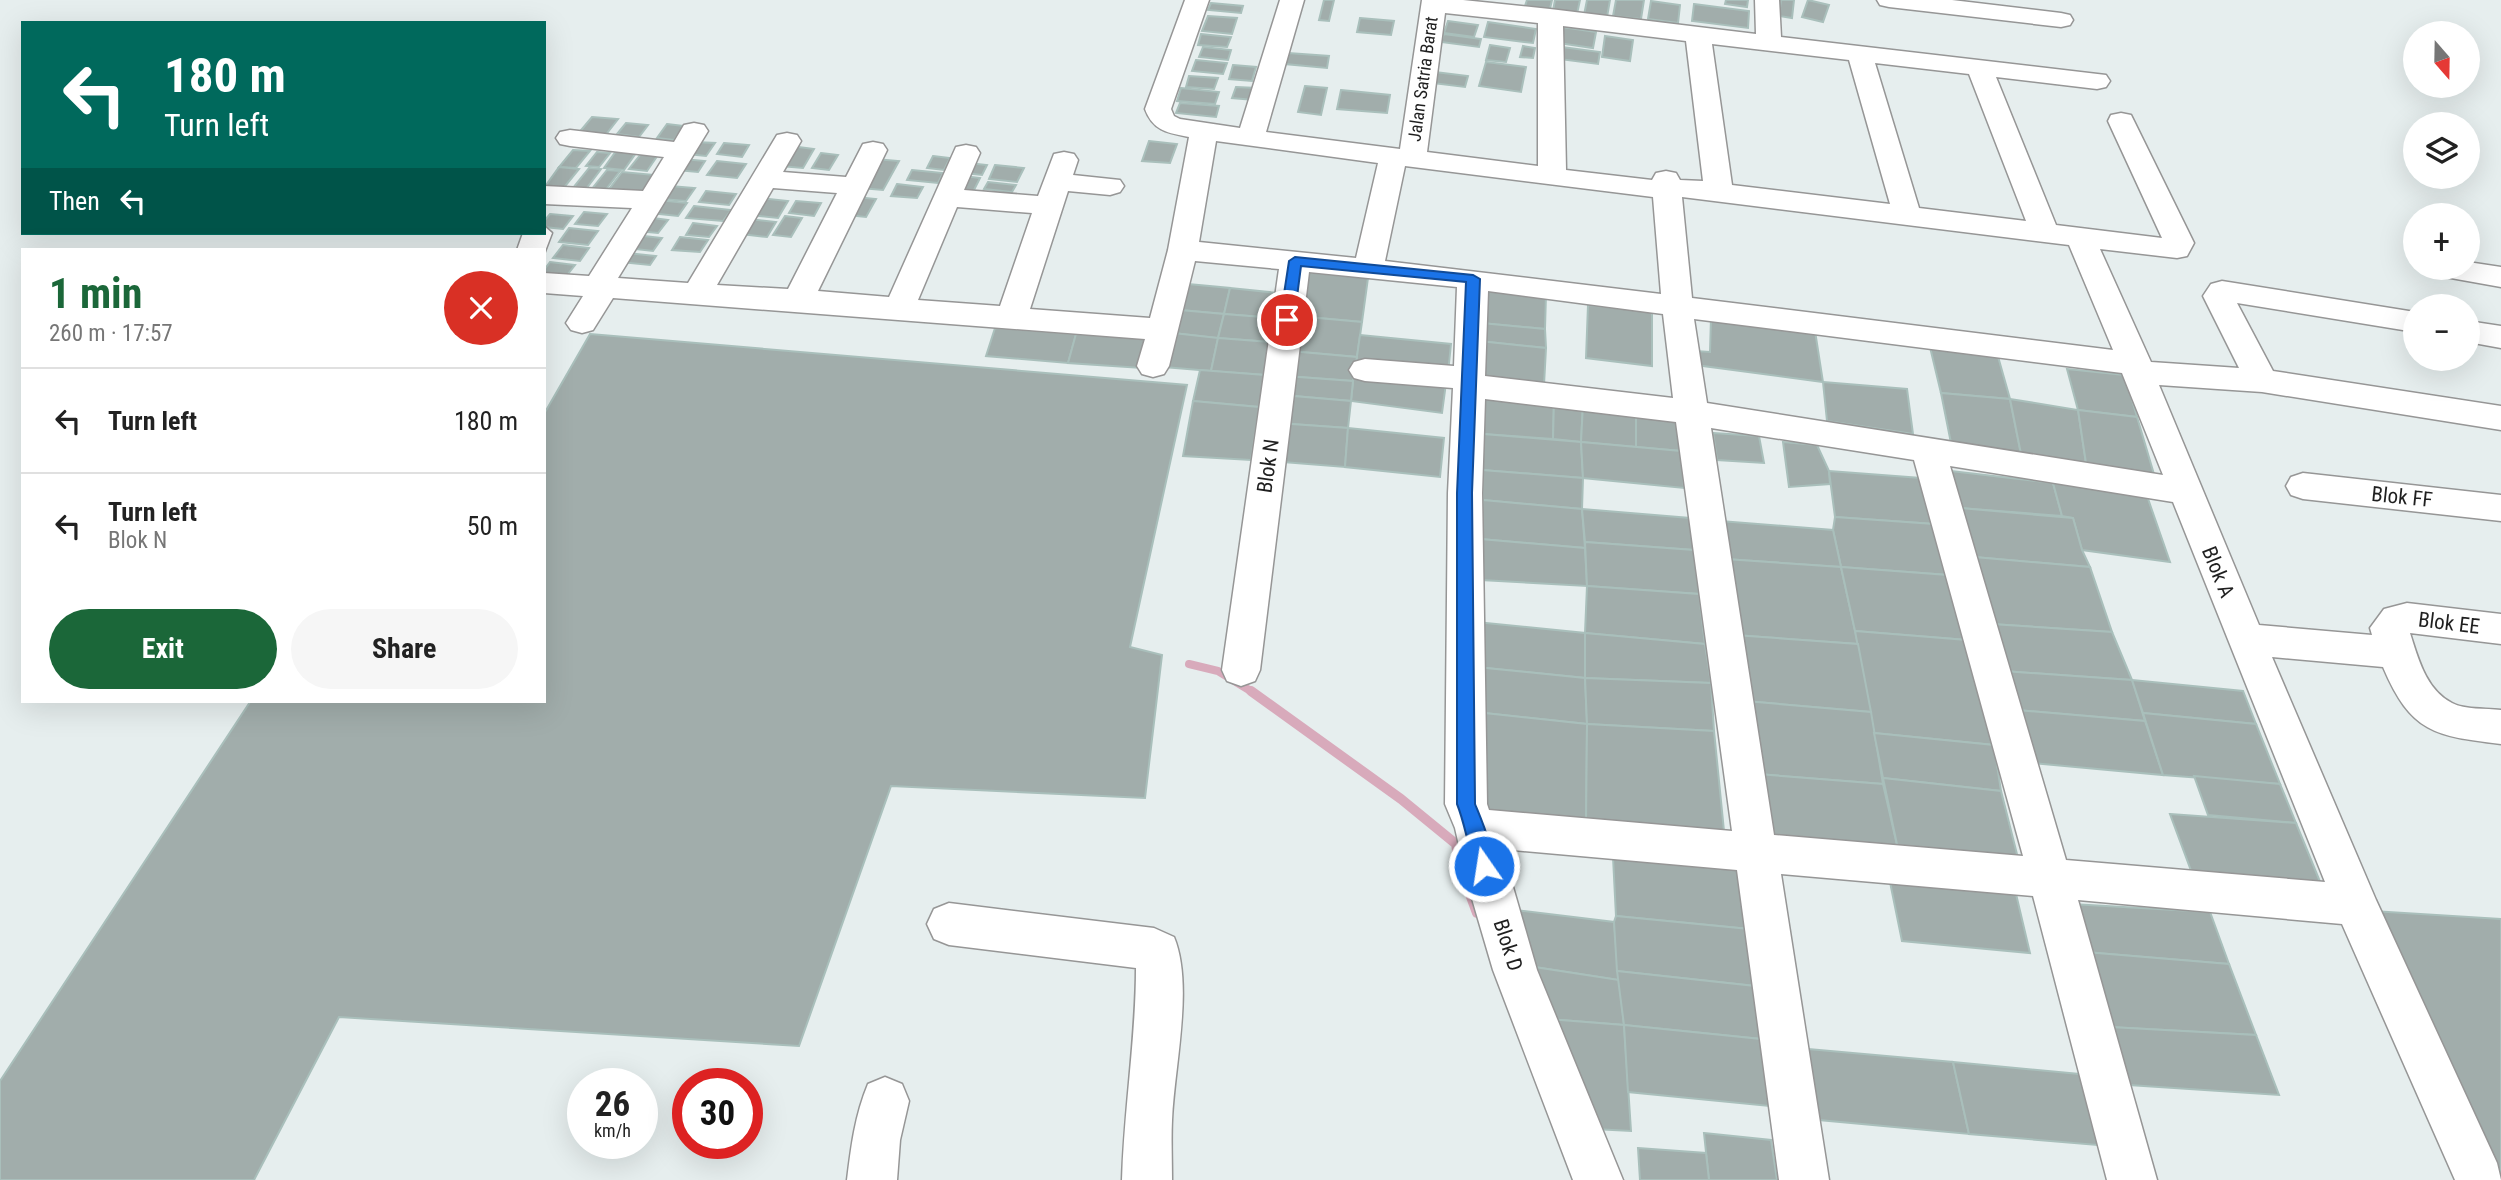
<!DOCTYPE html>
<meta charset="utf-8">
<style>
:root{--surface:#fff;--page:#f6f6f6;--text:#222;--muted:#767676;--line:#e0e0e0;--accent:#1b6739}
body{margin:0;font-family:"Roboto Condensed",sans-serif;background:var(--page);color:var(--text);height:100vh;display:flex;flex-direction:column;font-size:26px;white-space:nowrap}
*{box-sizing:border-box;margin:0}
p{font-size:23px;color:var(--muted)}
.icon{flex:none;width:38px;height:38px;fill:none;stroke:currentColor;stroke-width:2;stroke-linecap:round;stroke-linejoin:round}
.map{position:relative;flex:1;overflow:hidden}
.details{position:absolute;left:21px;top:248px;width:525px;height:455px;display:flex;flex-direction:column;background:var(--surface);border-radius:0px;box-shadow:0 7px 28px #0002}
.details>*{flex:none}
.hud{position:absolute;left:21px;top:21px;width:525px;height:214px;border-radius:0px;box-shadow:0 7px 28px #0002;background:#00695c;color:#fff;overflow:hidden}
.needle{width:46px;rotate:160deg}
.fabs{position:absolute;left:2403px;top:21px;display:grid;gap:14px}
.fabs a{display:grid;place-items:center;width:77px;height:77px;border-radius:50%;background:var(--surface);box-shadow:0 7px 28px #0002;font-size:35px}
.speed{position:absolute;left:567px;top:1068px;display:flex;gap:14px;font-size:35px;font-weight:700;text-align:center}
.speed>*{display:grid;place-content:center;width:91px;height:91px;border-radius:50%;background:var(--surface);box-shadow:0 7px 28px #0002;line-height:1}
.speed small{font-size:18px;font-weight:400}
.speed .limit{border:10px solid #d22;background:#fff;color:#111}
.pin{position:absolute;display:grid;place-items:center;width:60px;height:60px;color:#fff;margin:-30px;border:4px solid #fff;border-radius:50%;box-shadow:0 2px 7px #0007}
.me{position:absolute;width:77px;margin:-38px;rotate:347deg;stroke-linejoin:round;filter:drop-shadow(0 0 5px #0008)}
.turn{display:flex;align-items:center;gap:24px;height:147px;padding:0 28px;font-size:32px}
.turn .icon{width:91px;height:91px;stroke-width:2.5}
.turn b{display:block;font-size:49px;line-height:60px}
.then{display:flex;align-items:center;height:66px;padding:0 28px;background:#0003;gap:14px;font-size:26px}
.round{display:grid;place-items:center;flex:none;width:74px;height:74px;border-radius:37px;background:var(--page)}
.head{display:flex;align-items:center;justify-content:space-between;height:119px;padding:0 28px}
h1{font-size:42px;font-weight:700;line-height:52px;color:var(--accent)}
.cta{display:flex;gap:14px;margin-top:auto;padding:14px 28px}
.cta a{flex:1;height:80px;border-radius:42px;background:var(--accent);color:#fff;font-size:28px;font-weight:700;line-height:80px;text-align:center}
.cta a+a{background:var(--page);color:var(--text)}
ul{padding:0;list-style:none}
li{display:flex;align-items:center;gap:21px;height:105px;padding:0 28px;border-top:2px solid var(--line)}
li div{flex:1}
li b{display:block;font-size:26px}
li em{font-style:normal}
.map>svg:first-child{display:block}
</style>
<div class="map">
<svg width="2501" height="1180" viewBox="0 0 2501 1180">
<rect width="100%" height="100%" fill="#e6eeee"/>
<g fill="none" stroke-linecap="round" stroke-linejoin="round">
<polyline stroke="#d8aabb" stroke-width="8" points="1189,664 1218,671 1254,693"/>
<polyline stroke="#d8aabb" stroke-width="10" points="1251,691 1401,799 1456,844 1460,867 1477,913"/>
</g>
<g fill="#a1adab" stroke="#a9bfbb" stroke-width="2">
<polygon points="1324,0 1334,0 1329,21 1319,20"/>
<polygon points="1527,0 1552,0 1550,9 1525,6"/>
<polygon points="1555,0 1580,0 1577,14 1553,11"/>
<polygon points="1587,0 1610,0 1607,17 1584,15"/>
<polygon points="1616,0 1644,0 1641,19 1613,16"/>
<polygon points="1726,0 1748,0 1747,7 1725,4"/>
<polygon points="1781,0 1794,0 1792,18 1779,16"/>
<polygon points="1808,0 1829,5 1823,22 1802,17"/>
<polygon points="1651,1 1680,5 1678,23 1648,19"/>
<polygon points="1211,3 1243,6 1241,13 1208,10"/>
<polygon points="1694,4 1749,11 1748,28 1692,21"/>
<polygon points="1208,16 1237,18 1232,34 1202,31"/>
<polygon points="1360,18 1394,21 1391,35 1357,32"/>
<polygon points="1448,21 1478,25 1474,37 1444,33"/>
<polygon points="1488,22 1536,29 1533,43 1484,37"/>
<polygon points="1562,27 1596,32 1593,48 1558,43"/>
<polygon points="1201,34 1231,37 1227,47 1198,45"/>
<polygon points="1444,34 1481,39 1479,47 1441,42"/>
<polygon points="1605,36 1633,40 1630,61 1602,57"/>
<polygon points="1490,45 1510,48 1506,62 1486,60"/>
<polygon points="1523,46 1535,48 1533,58 1520,57"/>
<polygon points="1203,47 1231,50 1228,60 1199,57"/>
<polygon points="1562,47 1600,52 1598,64 1559,59"/>
<polygon points="1288,53 1329,56 1327,68 1285,64"/>
<polygon points="1196,60 1227,63 1223,74 1192,71"/>
<polygon points="1486,62 1526,67 1521,92 1479,86"/>
<polygon points="1233,65 1256,67 1252,81 1229,79"/>
<polygon points="1435,72 1468,76 1465,87 1432,83"/>
<polygon points="1189,76 1218,78 1214,89 1186,87"/>
<polygon points="1305,86 1327,88 1321,115 1298,112"/>
<polygon points="1236,87 1257,88 1254,100 1232,98"/>
<polygon points="1181,88 1219,92 1215,104 1177,101"/>
<polygon points="1341,90 1390,95 1387,113 1337,109"/>
<polygon points="1180,103 1219,106 1216,117 1176,113"/>
<polygon points="592,117 618,119 604,137 577,135"/>
<polygon points="626,123 648,125 639,137 617,134"/>
<polygon points="667,124 684,126 674,140 657,138"/>
<polygon points="1149,141 1177,144 1170,163 1142,161"/>
<polygon points="695,142 715,143 706,156 686,154"/>
<polygon points="724,143 749,145 742,157 717,154"/>
<polygon points="791,146 814,149 803,168 779,166"/>
<polygon points="573,150 590,151 576,168 559,167"/>
<polygon points="616,151 636,153 624,170 604,168"/>
<polygon points="597,152 610,153 599,167 586,166"/>
<polygon points="821,153 838,155 829,170 812,168"/>
<polygon points="641,154 658,155 647,171 629,169"/>
<polygon points="933,156 950,158 944,170 927,168"/>
<polygon points="683,159 705,161 698,172 675,170"/>
<polygon points="875,159 899,161 883,190 859,188"/>
<polygon points="717,161 746,164 737,178 707,175"/>
<polygon points="968,163 987,165 982,175 963,173"/>
<polygon points="995,165 1024,168 1017,182 989,179"/>
<polygon points="559,167 579,169 562,190 544,188"/>
<polygon points="589,168 601,169 586,189 573,188"/>
<polygon points="607,170 620,171 604,192 591,190"/>
<polygon points="912,170 943,173 938,183 907,180"/>
<polygon points="622,172 655,175 641,195 607,192"/>
<polygon points="964,176 980,178 973,192 957,191"/>
<polygon points="988,182 1016,185 1012,192 984,189"/>
<polygon points="897,184 923,187 917,198 891,196"/>
<polygon points="670,186 695,188 686,201 661,199"/>
<polygon points="706,191 736,194 729,205 699,202"/>
<polygon points="856,197 876,199 866,217 846,215"/>
<polygon points="760,198 788,201 778,218 749,215"/>
<polygon points="658,200 687,203 678,216 649,213"/>
<polygon points="796,201 821,203 814,216 789,213"/>
<polygon points="694,206 731,210 723,221 686,218"/>
<polygon points="584,212 607,214 598,226 575,224"/>
<polygon points="550,214 573,216 563,229 544,227 544,221"/>
<polygon points="785,216 802,218 791,237 773,235"/>
<polygon points="646,217 668,220 658,233 636,231"/>
<polygon points="749,219 776,222 767,237 740,234"/>
<polygon points="693,223 717,226 709,237 686,235"/>
<polygon points="569,228 598,231 588,245 559,242"/>
<polygon points="635,235 662,238 653,251 626,248"/>
<polygon points="680,237 708,240 700,252 672,250"/>
<polygon points="563,245 589,248 580,261 553,258"/>
<polygon points="627,253 656,256 650,265 620,262"/>
<polygon points="550,262 575,265 564,279 544,277 544,270"/>
<polygon points="1304,272 1368,278 1362,322 1296,316"/>
<polygon points="1188,284 1230,288 1224,314 1180,310"/>
<polygon points="1230,288 1278,293 1274,318 1224,314"/>
<polygon points="1483,289 1546,294 1545,329 1481,323"/>
<polygon points="1588,305 1652,312 1652,366 1586,358"/>
<polygon points="1180,310 1224,314 1218,338 1173,333"/>
<polygon points="1224,314 1274,318 1270,342 1218,338"/>
<polygon points="1296,316 1362,322 1357,357 1290,351"/>
<polygon points="1711,318 1815,331 1823,382 1696,365 1696,351 1710,352"/>
<polygon points="1481,323 1545,329 1546,348 1479,341"/>
<polygon points="995,328 1076,334 1068,363 986,356"/>
<polygon points="1173,333 1218,338 1211,371 1164,367"/>
<polygon points="590,334 1187,385 1130,647 1162,655 1145,798 891,786 799,1046 339,1017 254,1180 0,1180 0,1081 250,702 544,702 544,414"/>
<polygon points="1076,334 1148,339 1142,368 1068,363"/>
<polygon points="1360,335 1451,344 1448,373 1356,363"/>
<polygon points="1218,338 1270,342 1265,375 1211,371"/>
<polygon points="1479,341 1546,348 1544,385 1475,377"/>
<polygon points="1930,347 1997,353 2010,399 1941,393"/>
<polygon points="1290,351 1357,357 1353,381 1285,376"/>
<polygon points="2067,369 2125,375 2137,417 2078,410"/>
<polygon points="1200,370 1265,375 1259,407 1193,401"/>
<polygon points="1354,372 1446,383 1442,413 1351,401"/>
<polygon points="1285,376 1353,381 1351,401 1282,395"/>
<polygon points="1823,382 1907,389 1913,434 1827,421"/>
<polygon points="1482,393 1554,400 1553,439 1483,434"/>
<polygon points="1941,393 2010,399 2022,459 1952,448"/>
<polygon points="1282,395 1351,401 1348,428 1277,423"/>
<polygon points="2010,399 2078,410 2087,470 2022,459"/>
<polygon points="1554,400 1583,404 1581,442 1553,439"/>
<polygon points="1193,401 1259,407 1251,460 1183,456"/>
<polygon points="1583,404 1636,411 1636,447 1581,442"/>
<polygon points="2078,410 2137,417 2156,481 2087,470"/>
<polygon points="1636,411 1680,416 1681,451 1636,447"/>
<polygon points="1277,423 1348,428 1345,467 1270,461"/>
<polygon points="1348,428 1444,438 1440,477 1345,467"/>
<polygon points="1713,433 1759,436 1764,463 1717,460"/>
<polygon points="1483,434 1581,442 1583,478 1482,470"/>
<polygon points="1581,442 1681,451 1684,488 1583,478"/>
<polygon points="1783,442 1817,445 1829,471 1830,484 1789,487"/>
<polygon points="1482,470 1583,478 1582,509 1483,500"/>
<polygon points="1829,471 1921,478 1934,524 1835,517"/>
<polygon points="1951,471 2053,483 2062,516 1960,508"/>
<polygon points="2053,483 2146,493 2170,562 2082,550 2073,518 2062,516"/>
<polygon points="1483,500 1582,509 1585,548 1480,539"/>
<polygon points="1960,508 2073,518 2082,550 2090,567 1974,557"/>
<polygon points="1582,509 1690,518 1694,550 1585,542"/>
<polygon points="1835,517 1934,524 1948,575 1841,567 1833,530"/>
<polygon points="1720,521 1833,530 1841,567 1725,559"/>
<polygon points="1480,539 1585,548 1587,586 1481,580"/>
<polygon points="1585,542 1694,550 1699,594 1587,586"/>
<polygon points="1974,557 2090,567 2112,632 1991,624"/>
<polygon points="1725,559 1841,567 1858,644 1734,635"/>
<polygon points="1841,567 1948,575 1967,640 1855,631"/>
<polygon points="1587,586 1699,594 1705,644 1585,633"/>
<polygon points="1476,622 1585,633 1585,678 1476,667"/>
<polygon points="1991,624 2112,632 2132,680 2003,671"/>
<polygon points="1855,631 1967,640 1994,745 1874,733"/>
<polygon points="1585,633 1705,644 1711,683 1585,678"/>
<polygon points="1734,635 1858,644 1871,712 1745,701"/>
<polygon points="1476,667 1585,678 1587,724 1475,712"/>
<polygon points="2003,671 2132,680 2145,721 2017,710"/>
<polygon points="1585,678 1711,683 1714,731 1587,724"/>
<polygon points="2132,680 2243,691 2256,724 2143,713"/>
<polygon points="1745,701 1871,712 1883,784 1757,774"/>
<polygon points="2017,710 2145,721 2163,775 2032,763"/>
<polygon points="1475,712 1587,724 1586,824 1483,813"/>
<polygon points="2143,713 2256,724 2280,784 2163,775"/>
<polygon points="1587,724 1714,731 1725,841 1586,824"/>
<polygon points="1874,733 1994,745 2001,791 1883,778"/>
<polygon points="1757,774 1883,784 1899,854 1764,841"/>
<polygon points="2194,776 2280,784 2296,823 2208,815"/>
<polygon points="1883,778 2001,791 2020,866 1899,854"/>
<polygon points="2170,814 2296,823 2325,894 2196,884"/>
<polygon points="1613,857 1743,868 1749,929 1616,916"/>
<polygon points="1890,882 2016,894 2030,953 1902,941"/>
<polygon points="2071,904 2210,912 2229,964 2085,952"/>
<polygon points="1515,910 1614,922 1619,980 1528,966"/>
<polygon points="2372,911 2501,919 2501,1180 2494,1180"/>
<polygon points="1616,916 1749,929 1755,986 1617,971 1614,922"/>
<polygon points="2085,952 2229,964 2256,1035 2110,1027"/>
<polygon points="1528,966 1619,980 1624,1025 1548,1019"/>
<polygon points="1617,971 1755,986 1761,1039 1624,1025"/>
<polygon points="1548,1019 1624,1025 1631,1131 1594,1129"/>
<polygon points="1624,1025 1761,1039 1769,1106 1628,1092"/>
<polygon points="2110,1027 2256,1035 2279,1095 2129,1085"/>
<polygon points="1808,1049 1953,1062 1969,1134 1819,1120"/>
<polygon points="1953,1062 2090,1075 2109,1146 1969,1134"/>
<polygon points="1704,1133 1771,1140 1777,1180 1709,1180"/>
<polygon points="1638,1148 1706,1153 1709,1180 1640,1180"/>
</g>
<g fill="none" stroke-linecap="round" stroke-linejoin="round">
<defs>
<g id="minor">
<path d="M 1185,0 L 1209,0 L 1171,109 L 1174,116 L 1180,119 L 1240,128 L 1280,0 L 1304,0 L 1266,132 L 1400,149 L 1422,0 L 1463,0 L 1550,9 L 1756,34 L 1755,0 L 1779,0 L 1781,37 L 2106,75 L 2110,81 L 2106,87 L 2097,89 L 1996,77 L 2056,225 L 2162,238 L 2108,121 L 2111,115 L 2121,113 L 2131,115 L 2134,121 L 2194,243 L 2187,256 L 2177,258 L 2100,249 L 2151,362 L 2239,368 L 2203,296 L 2211,284 L 2222,281 L 2415,312 L 2415,332 L 2237,303 L 2273,371 L 2501,406 L 2501,430 L 2262,392 L 2159,385 L 2259,625 L 2372,635 L 2370,628 L 2384,609 L 2407,603 L 2501,614 L 2501,644 L 2410,633 C 2418,658 2426,690 2452,703 C 2465,710 2486,708 2501,710 L 2501,744 C 2435,736 2411,733 2383,667 L 2272,657 L 2376,900 L 2497,1163 L 2501,1180 L 2455,1180 L 2342,924 L 2078,900 L 2157,1180 L 2107,1180 L 2033,896 L 1781,874 L 1829,1180 L 1779,1180 L 1737,870 L 1502,849 L 1537,970 L 1623,1180 L 1573,1180 L 1493,970 L 1468,885 L 1455,828 L 1445,804 L 1448,493 L 1453,388 L 1365,381 L 1354,378 L 1349,370 L 1354,362 L 1365,359 L 1454,366 L 1457,287 L 1309,272 L 1260,670 L 1255,681 L 1241,686 L 1227,681 L 1222,670 L 1279,269 L 1195,261 L 1169,366 L 1164,374 L 1153,377 L 1142,374 L 1137,366 L 1145,339 L 613,298 L 593,330 L 582,333 L 571,330 L 566,323 L 583,296 L 544,293 L 544,273 L 589,276 L 632,208 L 544,204 L 544,186 L 643,191 L 664,157 L 570,146 L 560,144 L 556,138 L 560,132 L 570,130 L 674,142 L 684,125 L 694,123 L 704,125 L 708,131 L 618,278 L 688,283 L 777,135 L 787,133 L 797,135 L 801,141 L 783,172 L 846,177 L 863,144 L 873,142 L 883,144 L 887,150 L 818,291 L 889,297 L 956,147 L 966,145 L 976,147 L 980,153 L 964,190 L 1038,196 L 1054,154 L 1064,152 L 1074,154 L 1078,160 L 1073,175 L 1120,180 L 1124,186 L 1120,192 L 1110,195 L 1068,191 L 1030,309 L 1150,318 L 1168,250 L 1189,137 C 1168,133 1153,131 1145,109 ZM 1445,13 L 1538,23 L 1538,166 L 1427,152 ZM 1563,26 L 1686,41 L 1703,181 L 1680,180 L 1676,173 L 1666,171 L 1656,173 L 1652,180 L 1566,170 ZM 1712,44 L 1849,60 L 1890,204 L 1732,185 ZM 1875,63 L 1969,74 L 2026,221 L 1919,208 ZM 1216,141 L 1378,163 L 1356,258 L 1199,242 ZM 1405,166 L 1653,197 L 1661,294 L 1385,261 ZM 773,188 L 837,193 L 788,289 L 717,285 ZM 1682,197 L 2069,245 L 2113,350 L 1692,298 ZM 957,207 L 1032,213 L 1000,306 L 918,300 ZM 1488,291 L 1663,314 L 1673,398 L 1485,376 ZM 1694,319 L 2122,373 L 2163,475 L 1707,403 ZM 1485,399 L 1676,422 L 1732,831 L 1489,810 L 1487,804 L 1482,493 ZM 1711,428 L 1914,460 L 2023,856 L 1774,835 ZM 1950,466 L 2173,502 L 2325,882 L 2066,860 Z"/>
<polygon points="1877,0 1952,0 2061,13 2070,15 2073,20 2070,25 2061,27 1889,7 1880,5"/>
<polygon points="544,226 552,233 544,254 544,250 517,250 523,233 544,233"/>
<polygon points="2468,262 2501,267 2501,287 2434,275 2430,268 2468,268"/>
<polygon points="2468,321 2501,326 2501,348 2468,342"/>
<polygon points="2303,473 2501,495 2501,521 2303,499 2291,495 2286,486 2291,477"/>
<path d="M 949,903 L 1154,928 L 1174,937 C 1194,985 1174,1068 1172,1120 C 1171,1140 1172,1160 1172,1180 L 1122,1180 C 1124,1109 1136,1039 1136,968 L 949,945 L 934,939 L 927,924 L 934,909 Z"/>
<path d="M 885,1077 L 902,1084 L 909,1101 L 900,1140 L 897,1180 L 847,1180 C 851,1147 855,1115 868,1084 Z"/>
</g>
</defs>
<use href="#minor" stroke="#969696" stroke-width="3"/>
<use href="#minor" fill="#fff" fill-rule="evenodd"/>
</g>
<path fill="#1a73e8" stroke="#114b97" stroke-width="2" d="M 1295,257 L 1473,275 L 1480,279 L 1472,493 L 1475,804 C 1481,819 1498,857 1491,872 L 1484,874 L 1478,872 C 1468,851 1466,826 1457,804 L 1457,493 L 1466,282 L 1301,266 L 1294,320 L 1287,325 L 1280,320 L 1289,261 Z"/>
<g text-anchor="middle" stroke-width="6" stroke-linejoin="round" paint-order="stroke">
<g font-size="18" fill="#1f1f1f" stroke="#fff">
<text transform="translate(1423 79) rotate(-82)" y="6">Jalan Satria Barat</text>
</g>
<g font-size="21" fill="#1f1f1f" stroke="#fff">
<text transform="translate(1268 466) rotate(-82)" y="7">Blok N</text>
<text transform="translate(2402 497) rotate(6)" y="7">Blok FF</text>
<text transform="translate(2218 572) rotate(68)" y="7">Blok A</text>
<text transform="translate(2449 623) rotate(7)" y="7">Blok EE</text>
<text transform="translate(1508 945) rotate(72)" y="7">Blok D</text>
</g>
</g>
</svg>
<div class="fabs">
<a><svg class="needle" viewBox="-14 -14 28 28"><path d="M0-13l5 13h-10z" fill="#e53935"/><path d="M0 13l5-13h-10z" fill="#767676"/></svg></a>
<a><svg class="icon" aria-label="layers" viewBox="0 0 24 24"><path d="M12 4l9 5-9 5-9-5zM3 14l9 5 9-5"/></svg></a>
<a>+</a>
<a>−</a>
</div>
<div class="speed"><div>26<small>km/h</small></div><div class="limit">30</div></div>
<div class="pin" style="left:1287px;top:320px;background:#d93025"><svg class="icon" aria-label="arrive" viewBox="0 0 24 24"><path d="M6 21V4h12l-3 4 3 4H6"/></svg></div>
<svg class="me" style="left:1484px;top:866px" viewBox="-20 -20 40 40"><circle r="17" fill="#1a73e8" stroke="#fff" stroke-width="3"/><path d="M0-11L8 9 0 5-8 9z" fill="#fff"/></svg>
<div class="hud">
<div class="turn"><svg class="icon" aria-label="left" viewBox="0 0 24 24"><path d="M17 20v-9H6M10 6l-5 5 5 5"/></svg><div><b>180 m</b>Turn left</div></div>
<div class="then">Then<svg class="icon" aria-label="left" viewBox="0 0 24 24"><path d="M17 20v-9H6M10 6l-5 5 5 5"/></svg></div>
</div>
<section class="details">
<div class="head"><div><h1>1 min</h1><p>260 m · 17:57</p></div><a class="round" style="background:#d93025;color:#fff"><svg class="icon" aria-label="close" viewBox="0 0 24 24"><path d="M6 6l12 12M18 6L6 18"/></svg></a></div>
<ul>
<li><svg class="icon" aria-label="left" viewBox="0 0 24 24"><path d="M17 20v-9H6M10 6l-5 5 5 5"/></svg><div><b>Turn left</b></div><em>180 m</em></li>
<li><svg class="icon" aria-label="left" viewBox="0 0 24 24"><path d="M17 20v-9H6M10 6l-5 5 5 5"/></svg><div><b>Turn left</b><p>Blok N</p></div><em>50 m</em></li>
</ul>
<div class="cta"><a>Exit</a><a>Share</a></div>
</section>
</div>
